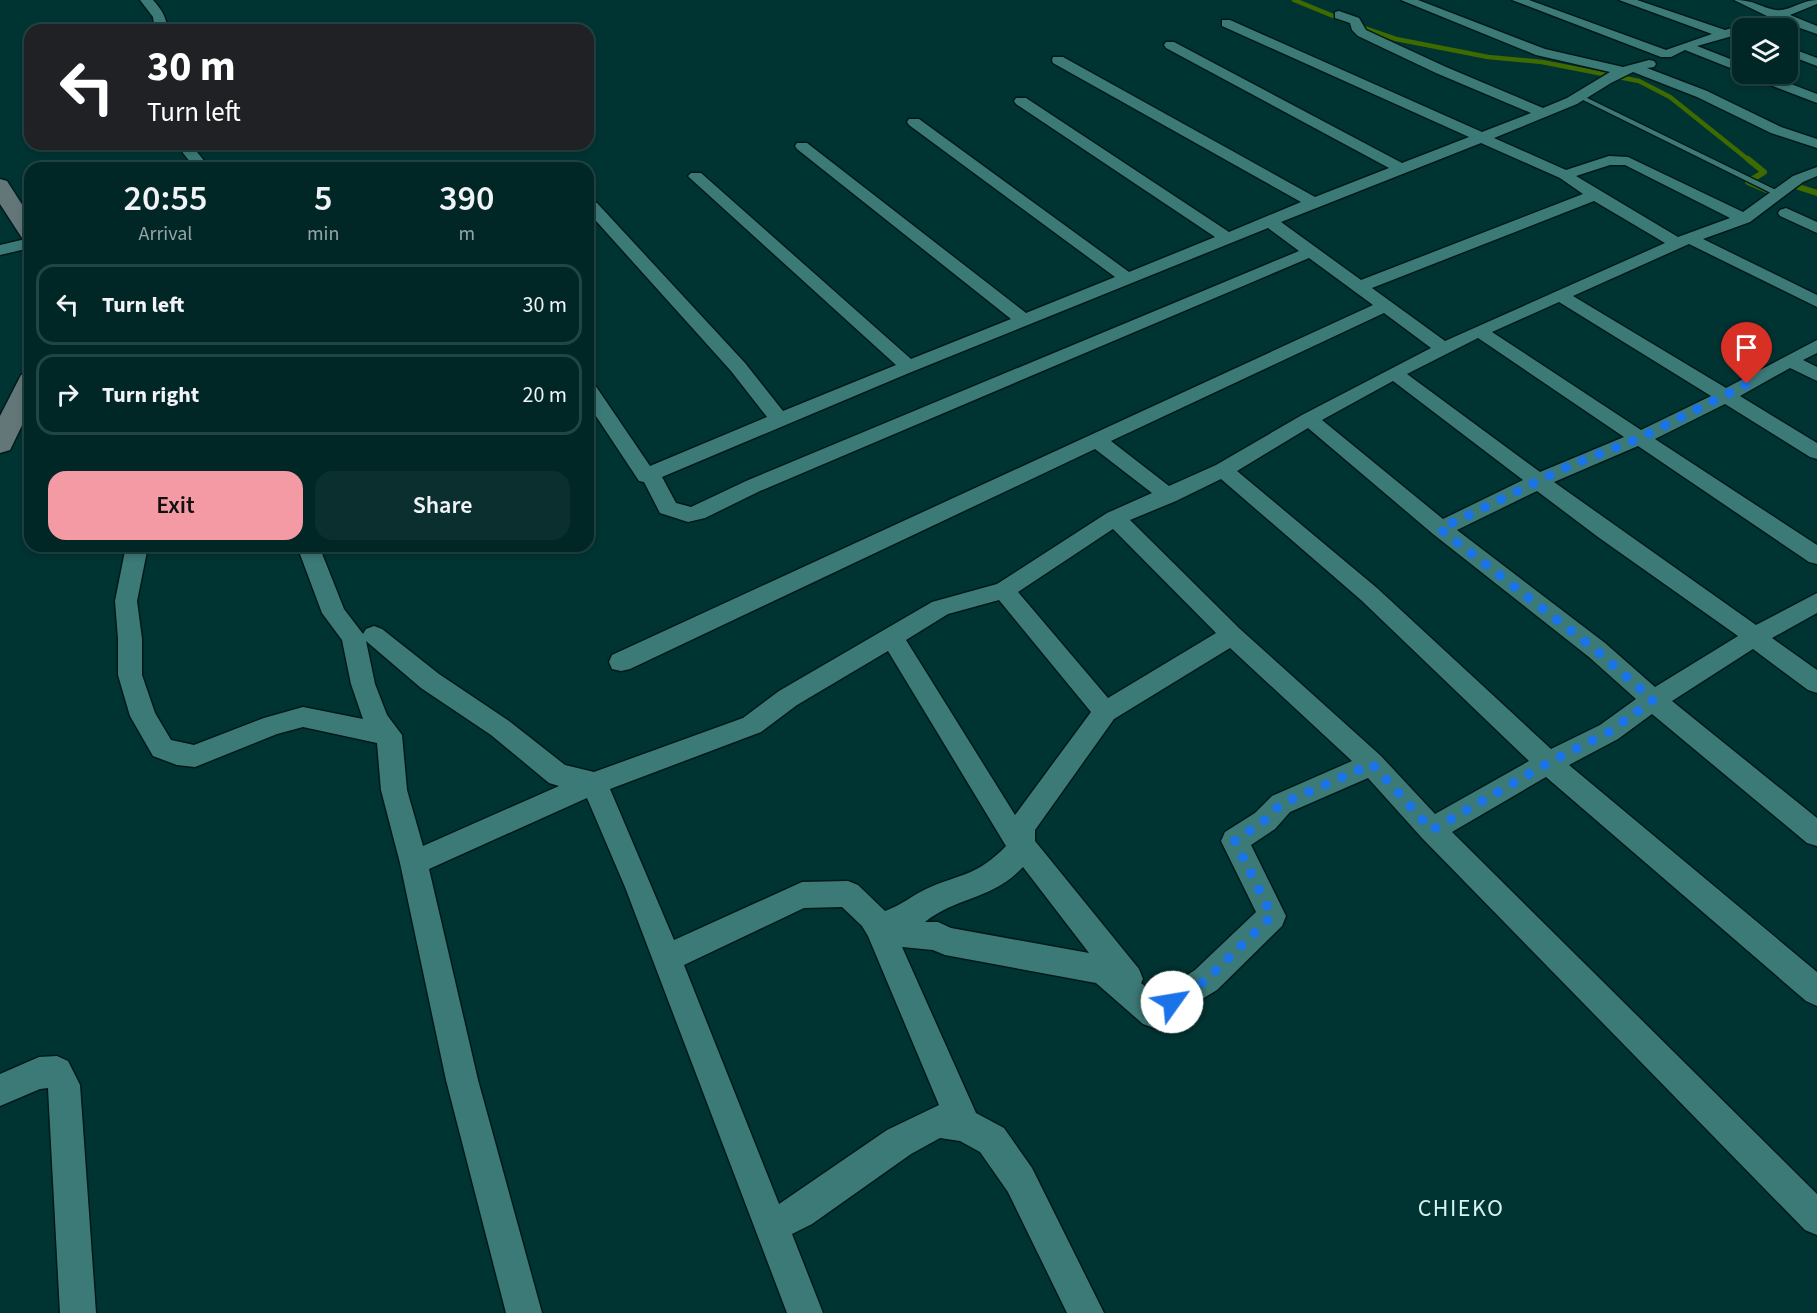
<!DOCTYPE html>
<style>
:root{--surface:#002726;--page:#0a2f2e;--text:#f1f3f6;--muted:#95a5a7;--line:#224443;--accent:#f49aa5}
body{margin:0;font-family:"Source Sans 3",sans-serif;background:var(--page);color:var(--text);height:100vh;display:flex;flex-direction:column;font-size:22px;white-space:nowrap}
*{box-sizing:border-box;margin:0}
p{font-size:20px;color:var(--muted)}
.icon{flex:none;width:33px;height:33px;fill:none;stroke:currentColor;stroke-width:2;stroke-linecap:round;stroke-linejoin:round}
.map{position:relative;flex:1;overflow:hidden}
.panel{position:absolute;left:24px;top:162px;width:570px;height:390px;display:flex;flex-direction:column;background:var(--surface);border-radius:18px;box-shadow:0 3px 9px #0003,0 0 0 2px var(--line)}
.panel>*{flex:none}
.guide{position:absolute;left:24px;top:24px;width:570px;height:126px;border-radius:18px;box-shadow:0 3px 9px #0003,0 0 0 2px var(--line);background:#202124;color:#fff;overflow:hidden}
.controls{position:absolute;left:1732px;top:18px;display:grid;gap:12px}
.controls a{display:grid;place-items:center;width:66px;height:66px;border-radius:12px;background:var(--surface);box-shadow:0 3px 9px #0003,0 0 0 2px var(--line);font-size:30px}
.pin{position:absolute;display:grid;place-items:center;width:51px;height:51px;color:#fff;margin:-62px -26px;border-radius:50% 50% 50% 0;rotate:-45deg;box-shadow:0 0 6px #0007}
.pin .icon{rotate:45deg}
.me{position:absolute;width:66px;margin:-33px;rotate:58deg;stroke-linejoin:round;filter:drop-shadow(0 0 4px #0008)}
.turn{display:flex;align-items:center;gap:21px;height:126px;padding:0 24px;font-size:27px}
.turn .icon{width:78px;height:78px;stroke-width:2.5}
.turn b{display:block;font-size:42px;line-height:51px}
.eta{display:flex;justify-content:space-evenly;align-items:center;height:102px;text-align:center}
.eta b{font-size:36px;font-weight:600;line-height:42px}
.action{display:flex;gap:12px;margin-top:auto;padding:12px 24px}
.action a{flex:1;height:69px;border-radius:18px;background:var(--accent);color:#111;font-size:24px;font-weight:600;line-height:69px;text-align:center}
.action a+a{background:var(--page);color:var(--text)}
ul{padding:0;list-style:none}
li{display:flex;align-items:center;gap:18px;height:81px;margin:0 12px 9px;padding:0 12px;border:3px solid var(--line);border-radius:18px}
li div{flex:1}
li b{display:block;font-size:22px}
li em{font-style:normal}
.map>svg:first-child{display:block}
</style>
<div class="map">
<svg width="1817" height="1313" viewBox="0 0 1817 1313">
<rect width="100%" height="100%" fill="#003433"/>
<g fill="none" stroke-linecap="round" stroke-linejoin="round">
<g stroke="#3e6a00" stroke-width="4.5">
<polyline points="1294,0 1343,20"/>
<polyline points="1355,25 1396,39 1488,57 1542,62 1639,81 1670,97 1750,161"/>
</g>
<g stroke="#3e6a00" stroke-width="6">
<polyline points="1748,159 1764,172 1748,182 1769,191"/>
<polyline points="1789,184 1817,193"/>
</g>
<defs>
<polygon id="lane" points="1577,95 1581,95 1784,194 1777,196 1577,97"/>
<g id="street">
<path d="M 140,0 L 153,0 C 161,9 167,17 167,30 L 155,30 L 153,17 Z"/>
<path d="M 1401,0 L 1418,0 L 1545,49 L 1623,67 L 1649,60 L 1654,61 L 1656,64 L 1654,67 L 1647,68 L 1707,91 L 1781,127 L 1817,139 L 1817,148 L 1771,133 L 1697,97 L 1633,72 L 1611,83 L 1577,104 L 1494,138 L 1566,170 L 1609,156 L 1628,157 L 1743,212 L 1793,176 L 1817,167 L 1817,176 L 1803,182 L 1750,222 L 1703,239 L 1817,295 L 1817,307 L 1689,244 L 1573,296 L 1726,388 L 1817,340 L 1817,353 L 1803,360 L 1817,367 L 1817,381 L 1790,368 L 1740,396 L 1817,443 L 1817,459 L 1810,457 L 1725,404 L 1655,439 L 1817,545 L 1817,564 L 1809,562 L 1638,446 L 1554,482 L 1756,625 L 1817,593 L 1817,613 L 1772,638 L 1817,670 L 1817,693 L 1808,690 L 1753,649 L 1672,701 L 1817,818 L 1817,846 L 1807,843 L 1652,714 L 1618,739 L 1569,765 L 1817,972 L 1817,1006 L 1806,1001 L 1546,777 L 1452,832 L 1817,1194 L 1817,1235 L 1805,1230 L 1422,838 L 1368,778 L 1290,812 L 1275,829 L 1251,845 L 1286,916 L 1282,926 L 1217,990 L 1154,1028 L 1143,1024 L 1096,983 L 945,955 L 933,950 L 902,947 L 976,1113 L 1004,1128 L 1032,1168 L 1104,1313 L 1067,1313 L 1008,1192 L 980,1152 L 960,1141 L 940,1138 L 911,1154 L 812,1224 L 792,1234 L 823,1313 L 787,1313 L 625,887 L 587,798 L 429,869 L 478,1080 L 542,1313 L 506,1313 L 446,1080 L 400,863 L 381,790 L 377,743 L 303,727 L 277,734 L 195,767 L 177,765 L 153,756 L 130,716 L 118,675 L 118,639 L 115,601 L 126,546 L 148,546 L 137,601 L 142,639 L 142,675 L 155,713 L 171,740 L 194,745 L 264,718 L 303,707 L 363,719 L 351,684 L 342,640 L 322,613 L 297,546 L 319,546 L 344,609 L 363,634 L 366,629 L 374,626 L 382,629 L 439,674 L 509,721 L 565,765 L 594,772 L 743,718 L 779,691 L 932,602 L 997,584 L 1107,513 L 1152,493 L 1095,449 L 630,669 L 621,671 L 612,669 L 609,662 L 612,655 L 1373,305 L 1309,258 L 760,491 L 705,518 L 688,522 L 660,513 L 644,482 L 639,481 L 588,404 L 588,383 L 595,385 L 650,466 L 767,417 L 731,371 L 588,212 L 588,202 L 597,203 L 745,363 L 783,411 L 896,365 L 691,179 L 688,176 L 691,173 L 701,173 L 911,359 L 1011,319 L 797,149 L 795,146 L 797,143 L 807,143 L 1026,313 L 1115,277 L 909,125 L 907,122 L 909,119 L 919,119 L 1129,272 L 1215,237 L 1016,104 L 1014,101 L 1016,98 L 1026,98 L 1229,232 L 1301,202 L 1053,63 L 1052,60 L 1053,57 L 1063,57 L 1315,197 L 1389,168 L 1166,48 L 1164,45 L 1166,42 L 1174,42 L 1402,163 L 1469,137 L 1222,26 L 1222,20 L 1230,20 L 1482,132 L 1531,113 L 1436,73 L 1358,36 L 1352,30 L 1350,23 L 1335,18 L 1335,12 L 1339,11 L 1359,18 L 1366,30 L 1446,67 L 1543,108 L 1567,98 L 1610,72 L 1536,55 ZM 1481,143 L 1560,178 L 1583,194 L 1361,280 L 1281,222 ZM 1610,165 L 1625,165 L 1730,218 L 1678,237 L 1576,176 ZM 1594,201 L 1665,243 L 1445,341 L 1372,288 ZM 1268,228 L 1299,251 L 746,481 L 691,507 L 676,503 L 662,477 L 909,373 ZM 1559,302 L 1711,396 L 1641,430 L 1492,332 ZM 1384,313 L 1431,348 L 1302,415 L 1216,465 L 1169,486 L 1111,441 ZM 1478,338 L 1624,437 L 1540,472 L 1407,374 ZM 1393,381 L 1523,480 L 1443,519 L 1322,420 ZM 1308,428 L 1433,534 L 1589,657 L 1636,699 L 1600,725 L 1551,749 L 1377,588 L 1237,471 ZM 1221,479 L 1361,600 L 1529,761 L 1435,814 L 1381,756 L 1240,629 L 1130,520 L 1176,501 ZM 1537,491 L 1598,537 L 1738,636 L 1655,687 L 1605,643 L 1457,530 ZM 1113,529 L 1216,633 L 1108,698 L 1018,592 ZM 999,600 L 1091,712 L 1015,815 L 906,640 L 948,614 ZM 366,641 L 421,688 L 491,735 L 549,783 L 559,786 L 423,846 L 407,790 L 402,735 L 387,715 L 375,684 ZM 1230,648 L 1352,761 L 1272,796 L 1255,813 L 1225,832 L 1221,841 L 1256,912 L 1195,970 L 1156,995 L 1141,983 L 1143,979 L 1139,969 L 1035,841 L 1035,830 L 1114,719 ZM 888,651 L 1006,846 C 976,877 961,873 926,889 C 911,896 902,905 885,911 L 858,885 L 848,881 L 802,882 L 674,940 L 610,789 L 761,732 L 797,705 ZM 1023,867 L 1089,953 L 951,928 L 938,922 L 925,922 C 956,897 992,900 1023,867 ZM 842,907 L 862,926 L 868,936 L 939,1105 L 887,1130 L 779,1204 L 684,965 L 804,908 Z"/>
<polygon points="1512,0 1529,0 1666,50 1712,34 1619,0 1637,0 1725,30 1743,25 1747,26 1749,28 1743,28 1743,33 1697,46 1743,64 1743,73 1685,50 1671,57 1661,57"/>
<path d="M 1734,0 C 1755,0 1759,7 1776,10 C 1788,12 1802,0 1817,0 L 1817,4 L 1790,15 L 1817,26 L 1817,34 L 1769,17 Z"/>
<polygon points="1788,47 1817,58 1817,66 1788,55"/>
<polygon points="1747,74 1765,74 1817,94 1817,103 1749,77"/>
<polygon points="180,144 194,144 197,152 210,168 195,168 183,153"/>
<polygon points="1786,208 1817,222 1817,233 1780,216 1778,213 1780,210"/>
<polygon points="30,238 30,248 0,255 0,245"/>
<polygon points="57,1056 68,1061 80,1085 96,1313 60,1313 48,1088 40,1089 0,1106 0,1074 39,1057"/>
</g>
<g id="secondary">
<polygon points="0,179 7,181 30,217 30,240 22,238 0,204"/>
<polygon points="30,373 30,409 10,450 0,453 0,416 21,375"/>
</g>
</defs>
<use href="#lane" stroke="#001a19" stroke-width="3"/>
<use href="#street" stroke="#001a19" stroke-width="3"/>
<use href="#secondary" stroke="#001a19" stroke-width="3"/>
<use href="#lane" fill="#3c7a77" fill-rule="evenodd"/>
<use href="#street" fill="#3c7a77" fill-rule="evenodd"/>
<use href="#secondary" fill="#647778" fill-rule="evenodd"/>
</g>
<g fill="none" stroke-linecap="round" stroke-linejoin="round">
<polyline stroke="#1a73e8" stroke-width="10" stroke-dasharray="0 18" points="1172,1002 1206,980 1272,916 1235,841 1264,821 1281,804 1372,764 1432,830 1548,763 1609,732 1653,700 1597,651 1440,529 1569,466 1640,438 1747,384"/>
</g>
<g text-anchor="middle" stroke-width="6" stroke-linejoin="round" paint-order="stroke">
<g font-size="24" letter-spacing="1.5" fill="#d6f4f3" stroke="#003433">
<text x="1461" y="1216">CHIEKO</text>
</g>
</g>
</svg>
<div class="controls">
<a><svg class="icon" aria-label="layers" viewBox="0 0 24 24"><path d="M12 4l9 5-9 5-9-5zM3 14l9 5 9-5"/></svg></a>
</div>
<div class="pin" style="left:1747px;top:384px;background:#d93025"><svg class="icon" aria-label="arrive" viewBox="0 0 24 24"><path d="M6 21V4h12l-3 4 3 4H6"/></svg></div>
<svg class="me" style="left:1172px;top:1002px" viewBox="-20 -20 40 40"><circle r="19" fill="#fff"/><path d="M0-13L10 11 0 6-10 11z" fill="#1a73e8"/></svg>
<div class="guide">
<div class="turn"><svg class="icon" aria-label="left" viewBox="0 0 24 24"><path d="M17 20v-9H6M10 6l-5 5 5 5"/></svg><div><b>30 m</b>Turn left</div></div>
</div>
<section class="panel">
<div class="eta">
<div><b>20:55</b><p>Arrival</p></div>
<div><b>5</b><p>min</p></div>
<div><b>390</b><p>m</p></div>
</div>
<ul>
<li><svg class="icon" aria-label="left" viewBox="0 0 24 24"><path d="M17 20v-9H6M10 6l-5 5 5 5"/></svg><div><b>Turn left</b></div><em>30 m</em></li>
<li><svg class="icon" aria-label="right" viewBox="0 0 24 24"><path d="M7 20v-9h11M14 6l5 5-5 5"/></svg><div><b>Turn right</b></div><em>20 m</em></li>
</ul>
<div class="action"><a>Exit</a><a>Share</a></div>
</section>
</div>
